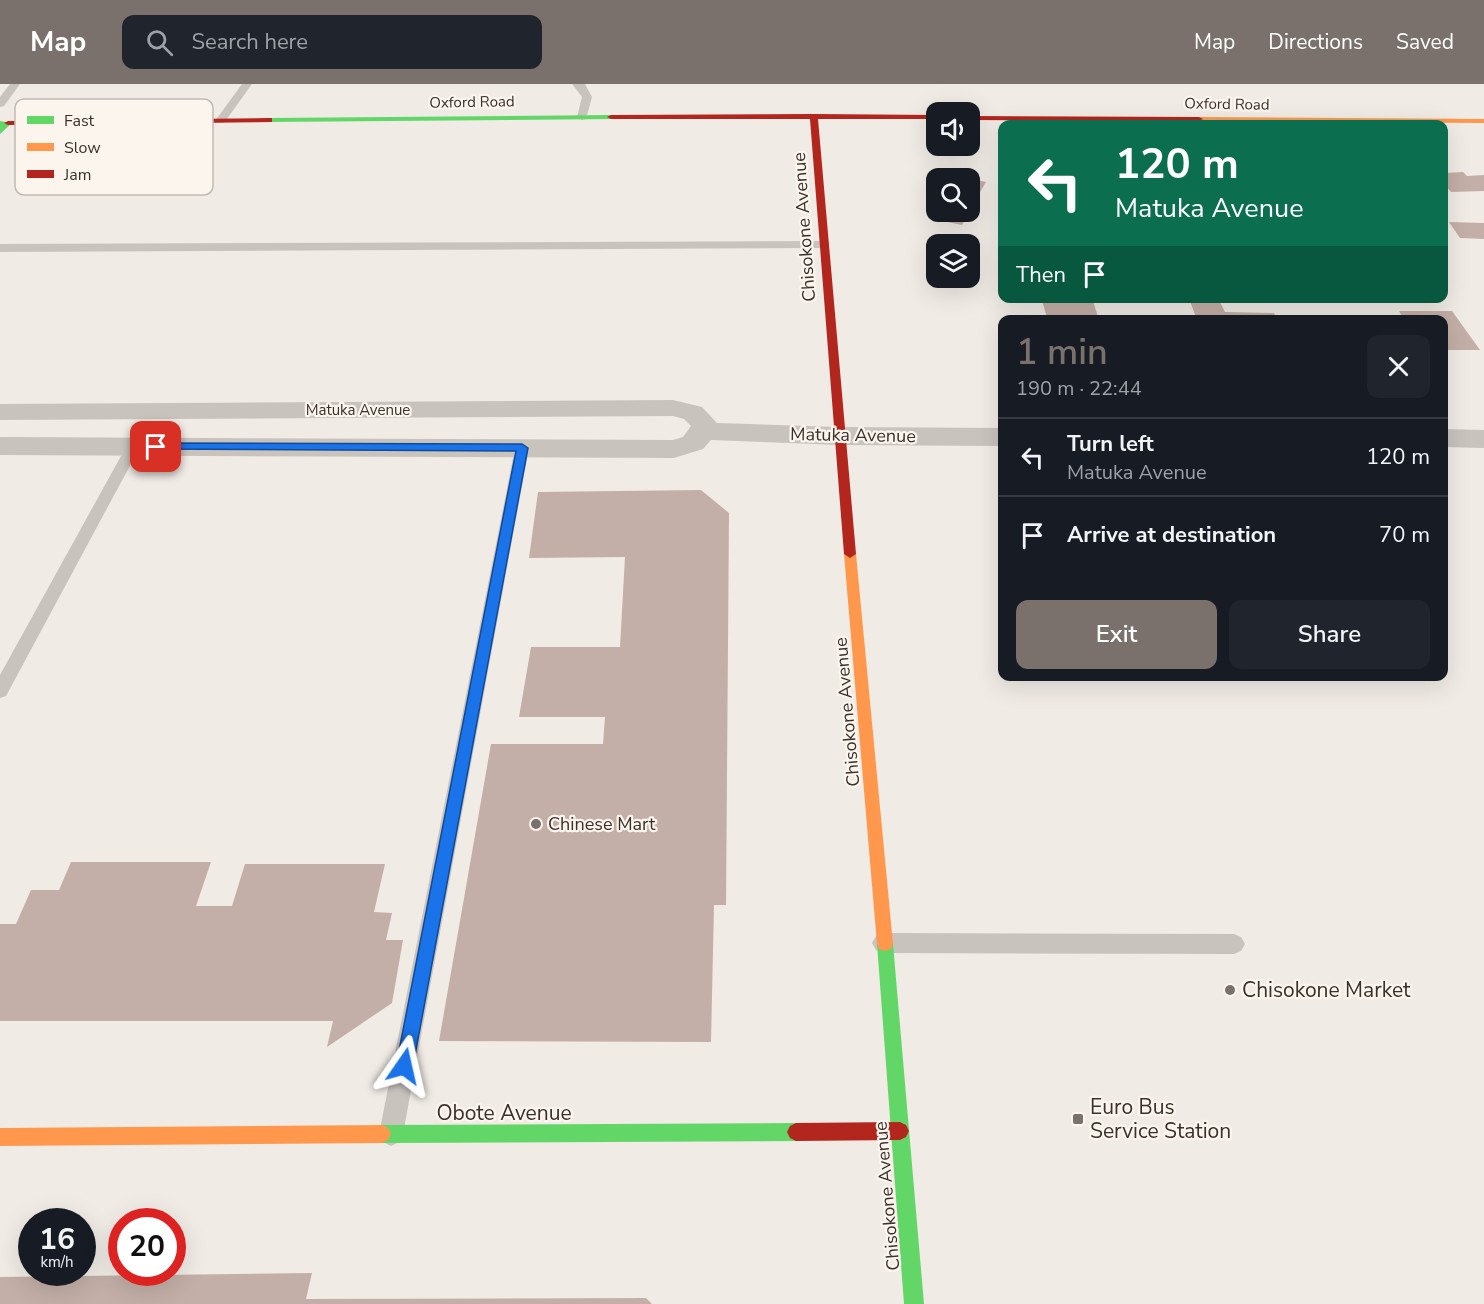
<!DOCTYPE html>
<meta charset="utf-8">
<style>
:root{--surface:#171b24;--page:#20242c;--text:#f1f3f6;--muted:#9ea1a6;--line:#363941;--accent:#7a716c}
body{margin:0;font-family:"Nunito Sans",sans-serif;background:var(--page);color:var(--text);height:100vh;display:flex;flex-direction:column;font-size:22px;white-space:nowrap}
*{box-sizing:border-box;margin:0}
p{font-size:20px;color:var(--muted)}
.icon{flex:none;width:33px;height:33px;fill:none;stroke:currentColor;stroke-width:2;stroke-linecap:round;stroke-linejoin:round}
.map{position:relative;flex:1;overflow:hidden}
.details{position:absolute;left:998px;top:231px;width:450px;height:366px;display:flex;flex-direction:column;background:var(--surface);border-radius:12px;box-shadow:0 6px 24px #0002}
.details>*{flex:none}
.top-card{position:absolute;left:998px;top:36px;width:450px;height:183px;border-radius:12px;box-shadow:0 6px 24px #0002;background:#0b6e4f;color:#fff;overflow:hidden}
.buttons{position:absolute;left:926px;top:18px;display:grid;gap:12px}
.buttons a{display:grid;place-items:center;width:54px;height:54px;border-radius:12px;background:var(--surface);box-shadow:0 6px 24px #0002;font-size:30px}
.speed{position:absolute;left:18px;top:1124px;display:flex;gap:12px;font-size:30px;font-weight:700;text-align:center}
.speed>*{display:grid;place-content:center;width:78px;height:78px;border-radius:50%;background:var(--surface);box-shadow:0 6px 24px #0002;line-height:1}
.speed small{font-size:15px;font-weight:400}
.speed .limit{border:9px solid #d22;background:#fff;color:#111}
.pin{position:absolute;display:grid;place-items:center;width:51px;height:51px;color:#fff;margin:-26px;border-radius:12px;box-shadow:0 3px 9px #0006}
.me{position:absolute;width:66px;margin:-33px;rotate:11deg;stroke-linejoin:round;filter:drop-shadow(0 0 4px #0008)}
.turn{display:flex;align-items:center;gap:21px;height:126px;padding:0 18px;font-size:27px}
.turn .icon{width:78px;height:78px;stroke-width:2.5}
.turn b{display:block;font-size:42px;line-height:51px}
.then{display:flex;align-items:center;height:57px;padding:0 18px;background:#0003;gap:12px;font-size:22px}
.round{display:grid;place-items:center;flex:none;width:63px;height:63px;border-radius:12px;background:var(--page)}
.summary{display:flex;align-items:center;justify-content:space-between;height:102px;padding:0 18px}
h1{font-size:36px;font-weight:600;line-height:45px;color:var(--accent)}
.cta{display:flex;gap:12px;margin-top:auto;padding:12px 18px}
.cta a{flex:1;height:69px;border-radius:12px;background:var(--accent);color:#fff;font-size:24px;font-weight:600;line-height:69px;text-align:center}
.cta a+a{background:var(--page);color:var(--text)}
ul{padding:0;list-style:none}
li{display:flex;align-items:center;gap:18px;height:78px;padding:0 18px;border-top:2px solid var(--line)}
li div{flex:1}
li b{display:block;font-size:22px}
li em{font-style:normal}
header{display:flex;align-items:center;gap:36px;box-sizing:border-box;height:84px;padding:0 30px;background:var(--accent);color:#fff}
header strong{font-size:28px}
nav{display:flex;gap:33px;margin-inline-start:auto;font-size:21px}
.search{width:420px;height:54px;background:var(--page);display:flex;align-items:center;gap:15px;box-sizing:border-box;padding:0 21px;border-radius:12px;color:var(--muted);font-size:22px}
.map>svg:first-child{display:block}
</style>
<header>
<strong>Map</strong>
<div class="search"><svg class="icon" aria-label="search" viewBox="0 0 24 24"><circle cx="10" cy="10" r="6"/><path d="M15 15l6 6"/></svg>Search here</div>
<nav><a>Map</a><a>Directions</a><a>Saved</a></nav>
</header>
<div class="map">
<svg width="1484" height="1220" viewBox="0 0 1484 1220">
<rect width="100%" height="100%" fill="#f0ebe5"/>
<g fill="#c3afa7">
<polygon points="1463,88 1467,92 1484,91 1484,107 1451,108 1443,99 1443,89"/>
<polygon points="969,94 986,98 969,127"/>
<polygon points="936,106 936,123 926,121"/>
<polygon points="933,125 936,128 967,132 962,141 928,134"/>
<polygon points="1449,138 1484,139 1484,155 1460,154"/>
<polygon points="1041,214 1092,214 1099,236 1048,236"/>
<polygon points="1190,217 1220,218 1225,228 1274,229 1275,231 1289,232 1291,236 1197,236"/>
<polygon points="1399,227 1452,227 1480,266 1446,266 1443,261 1443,236 1404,236"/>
<polygon points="701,406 729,429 726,821 714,821 711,958 439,957 491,660 603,660 605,633 519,633 531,563 620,563 625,473 529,474 538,408"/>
<polygon points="71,778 211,778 196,822 232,822 245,780 385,780 374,828 392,829 386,856 403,856 392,919 327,963 333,937 0,937 0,840 16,840 31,806 59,806"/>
<polygon points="312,1189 306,1215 646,1214 652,1220 0,1220 0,1193"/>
</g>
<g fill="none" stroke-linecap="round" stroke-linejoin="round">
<g fill="#c9c3be" fill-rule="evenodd">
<polygon points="10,0 20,0 4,22 0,23 0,13"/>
<polygon points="242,0 252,0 224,39 216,39 215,37"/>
<polygon points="572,0 585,0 592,13 586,35 582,36 577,33 582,13"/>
<polygon points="823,157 827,158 827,164 0,168 0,160"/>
<polygon points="133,358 140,363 6,612 0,614 0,591 126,363"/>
<polygon points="522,359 529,364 403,1050 399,1058 391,1062 383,1058 379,1050 515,364"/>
<polygon points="883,849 1234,850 1241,853 1245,860 1241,867 1234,870 883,869 876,866 872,859 876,852"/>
</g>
<g fill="#c9c3be" fill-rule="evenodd">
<polygon points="673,316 702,323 717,339 839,343 1002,344 1002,362 839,361 711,356 703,365 674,374 0,371 0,353 673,356 683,353 691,342 684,335 673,332 0,336 0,320"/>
<polygon points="1443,345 1484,346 1484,364 1443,363"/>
</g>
<g fill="#63d668" fill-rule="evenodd">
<polygon points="611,31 615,33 614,35 269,38 265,36 269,34"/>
<polygon points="0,37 12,39 0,50"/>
<polygon points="885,853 891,855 893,860 924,1220 904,1220 877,860 879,855"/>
<polygon points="796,1039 802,1042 805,1048 802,1054 796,1057 382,1059 376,1056 373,1050 376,1044 382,1041"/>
</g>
<g fill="#ff974d" fill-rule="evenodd">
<polygon points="1196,33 1484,35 1484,39 1199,37 1196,37"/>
<polygon points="850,466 856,470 893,860 891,865 885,867 879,865 877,860 844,470"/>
<polygon points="382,1041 388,1044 391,1050 388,1056 382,1059 0,1062 0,1044"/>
</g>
<g fill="#b3261e" fill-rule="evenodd">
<polygon points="814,30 936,31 936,35 818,35 856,470 850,474 844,470 810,35 611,35 607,33 611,31"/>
<polygon points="969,32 1199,33 1203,35 1199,37 969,36"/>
<polygon points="269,34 272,34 272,38 8,41 4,39 8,37"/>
<polygon points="900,1038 906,1041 909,1047 906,1053 900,1056 796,1057 790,1054 787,1048 790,1042 796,1039"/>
</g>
</g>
<polygon fill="#1a73e8" stroke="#114b97" stroke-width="1.5" points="156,359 522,360 528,364 413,982 410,988 404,990 398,988 396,982 516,367 152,365 152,360"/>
<g fill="#7a716c" stroke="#fbf5ee" stroke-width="2">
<circle cx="536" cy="740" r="6"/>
<circle cx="1230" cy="906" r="6"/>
<rect x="1072" y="1029" width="12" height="12" rx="3"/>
</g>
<g text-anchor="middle" stroke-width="4.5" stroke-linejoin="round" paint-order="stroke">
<g font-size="15" fill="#3b302b" stroke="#fbf5ee">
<text transform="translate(472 18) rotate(-1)" y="5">Oxford Road</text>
<text transform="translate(1227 20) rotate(1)" y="5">Oxford Road</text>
<text x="358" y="331">Matuka Avenue</text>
</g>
<g font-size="18" fill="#3b302b" stroke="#fbf5ee">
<text transform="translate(804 143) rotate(-94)" y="6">Chisokone Avenue</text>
<text transform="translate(853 351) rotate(1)" y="6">Matuka Avenue</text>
<text transform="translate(847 628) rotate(-95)" y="6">Chisokone Avenue</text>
<text transform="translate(887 1112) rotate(-95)" y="6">Chisokone Avenue</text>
</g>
<g font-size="18" fill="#3b302b" stroke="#fbf5ee" text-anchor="start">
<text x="548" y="746">Chinese Mart</text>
</g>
<g font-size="21" fill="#3b302b" stroke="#fbf5ee" text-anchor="start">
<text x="1242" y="913">Chisokone Market</text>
<text x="1090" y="1030">Euro Bus<tspan x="1090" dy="24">Service Station</tspan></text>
</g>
<g font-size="21" fill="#3b302b" stroke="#fbf5ee">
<text x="504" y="1036">Obote Avenue</text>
</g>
</g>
<rect x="15" y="15" width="198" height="96" rx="9" fill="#fbf5ee" stroke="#c1bab4" stroke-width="1.5"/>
<rect x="27" y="32" width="27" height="8" fill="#63d668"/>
<rect x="27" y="59" width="27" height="8" fill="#ff974d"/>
<rect x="27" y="86" width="27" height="8" fill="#b3261e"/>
<g font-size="16" fill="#3b302b">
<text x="64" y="42">Fast</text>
<text x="64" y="69">Slow</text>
<text x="64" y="96">Jam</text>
</g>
</svg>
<div class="buttons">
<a><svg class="icon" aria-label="sound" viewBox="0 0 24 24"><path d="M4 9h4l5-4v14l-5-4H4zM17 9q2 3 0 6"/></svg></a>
<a><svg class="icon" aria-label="search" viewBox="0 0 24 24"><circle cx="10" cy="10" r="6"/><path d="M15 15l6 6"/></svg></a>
<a><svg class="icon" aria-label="layers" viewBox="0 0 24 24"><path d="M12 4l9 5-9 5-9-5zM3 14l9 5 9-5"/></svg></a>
</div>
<div class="speed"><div>16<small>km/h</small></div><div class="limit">20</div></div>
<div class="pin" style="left:156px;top:363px;background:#d93025"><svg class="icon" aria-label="arrive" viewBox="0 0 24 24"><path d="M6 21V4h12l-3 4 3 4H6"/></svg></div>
<svg class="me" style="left:404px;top:982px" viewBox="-20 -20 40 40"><path d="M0-17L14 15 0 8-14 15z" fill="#1a73e8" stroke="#fff" stroke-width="4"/></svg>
<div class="top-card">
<div class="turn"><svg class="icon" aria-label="left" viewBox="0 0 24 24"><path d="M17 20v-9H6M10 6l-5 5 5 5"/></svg><div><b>120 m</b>Matuka Avenue</div></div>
<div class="then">Then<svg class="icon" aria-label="arrive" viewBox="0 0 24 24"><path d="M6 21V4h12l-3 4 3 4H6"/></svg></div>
</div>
<section class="details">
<div class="summary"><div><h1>1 min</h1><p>190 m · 22:44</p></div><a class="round"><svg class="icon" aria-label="close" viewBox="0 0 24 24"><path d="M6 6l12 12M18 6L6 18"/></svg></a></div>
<ul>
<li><svg class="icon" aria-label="left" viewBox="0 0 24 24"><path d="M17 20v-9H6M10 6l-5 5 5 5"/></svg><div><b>Turn left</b><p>Matuka Avenue</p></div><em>120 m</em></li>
<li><svg class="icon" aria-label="arrive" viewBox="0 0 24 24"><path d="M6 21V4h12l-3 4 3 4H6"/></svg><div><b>Arrive at destination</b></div><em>70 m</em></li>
</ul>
<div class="cta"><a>Exit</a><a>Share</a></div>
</section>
</div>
